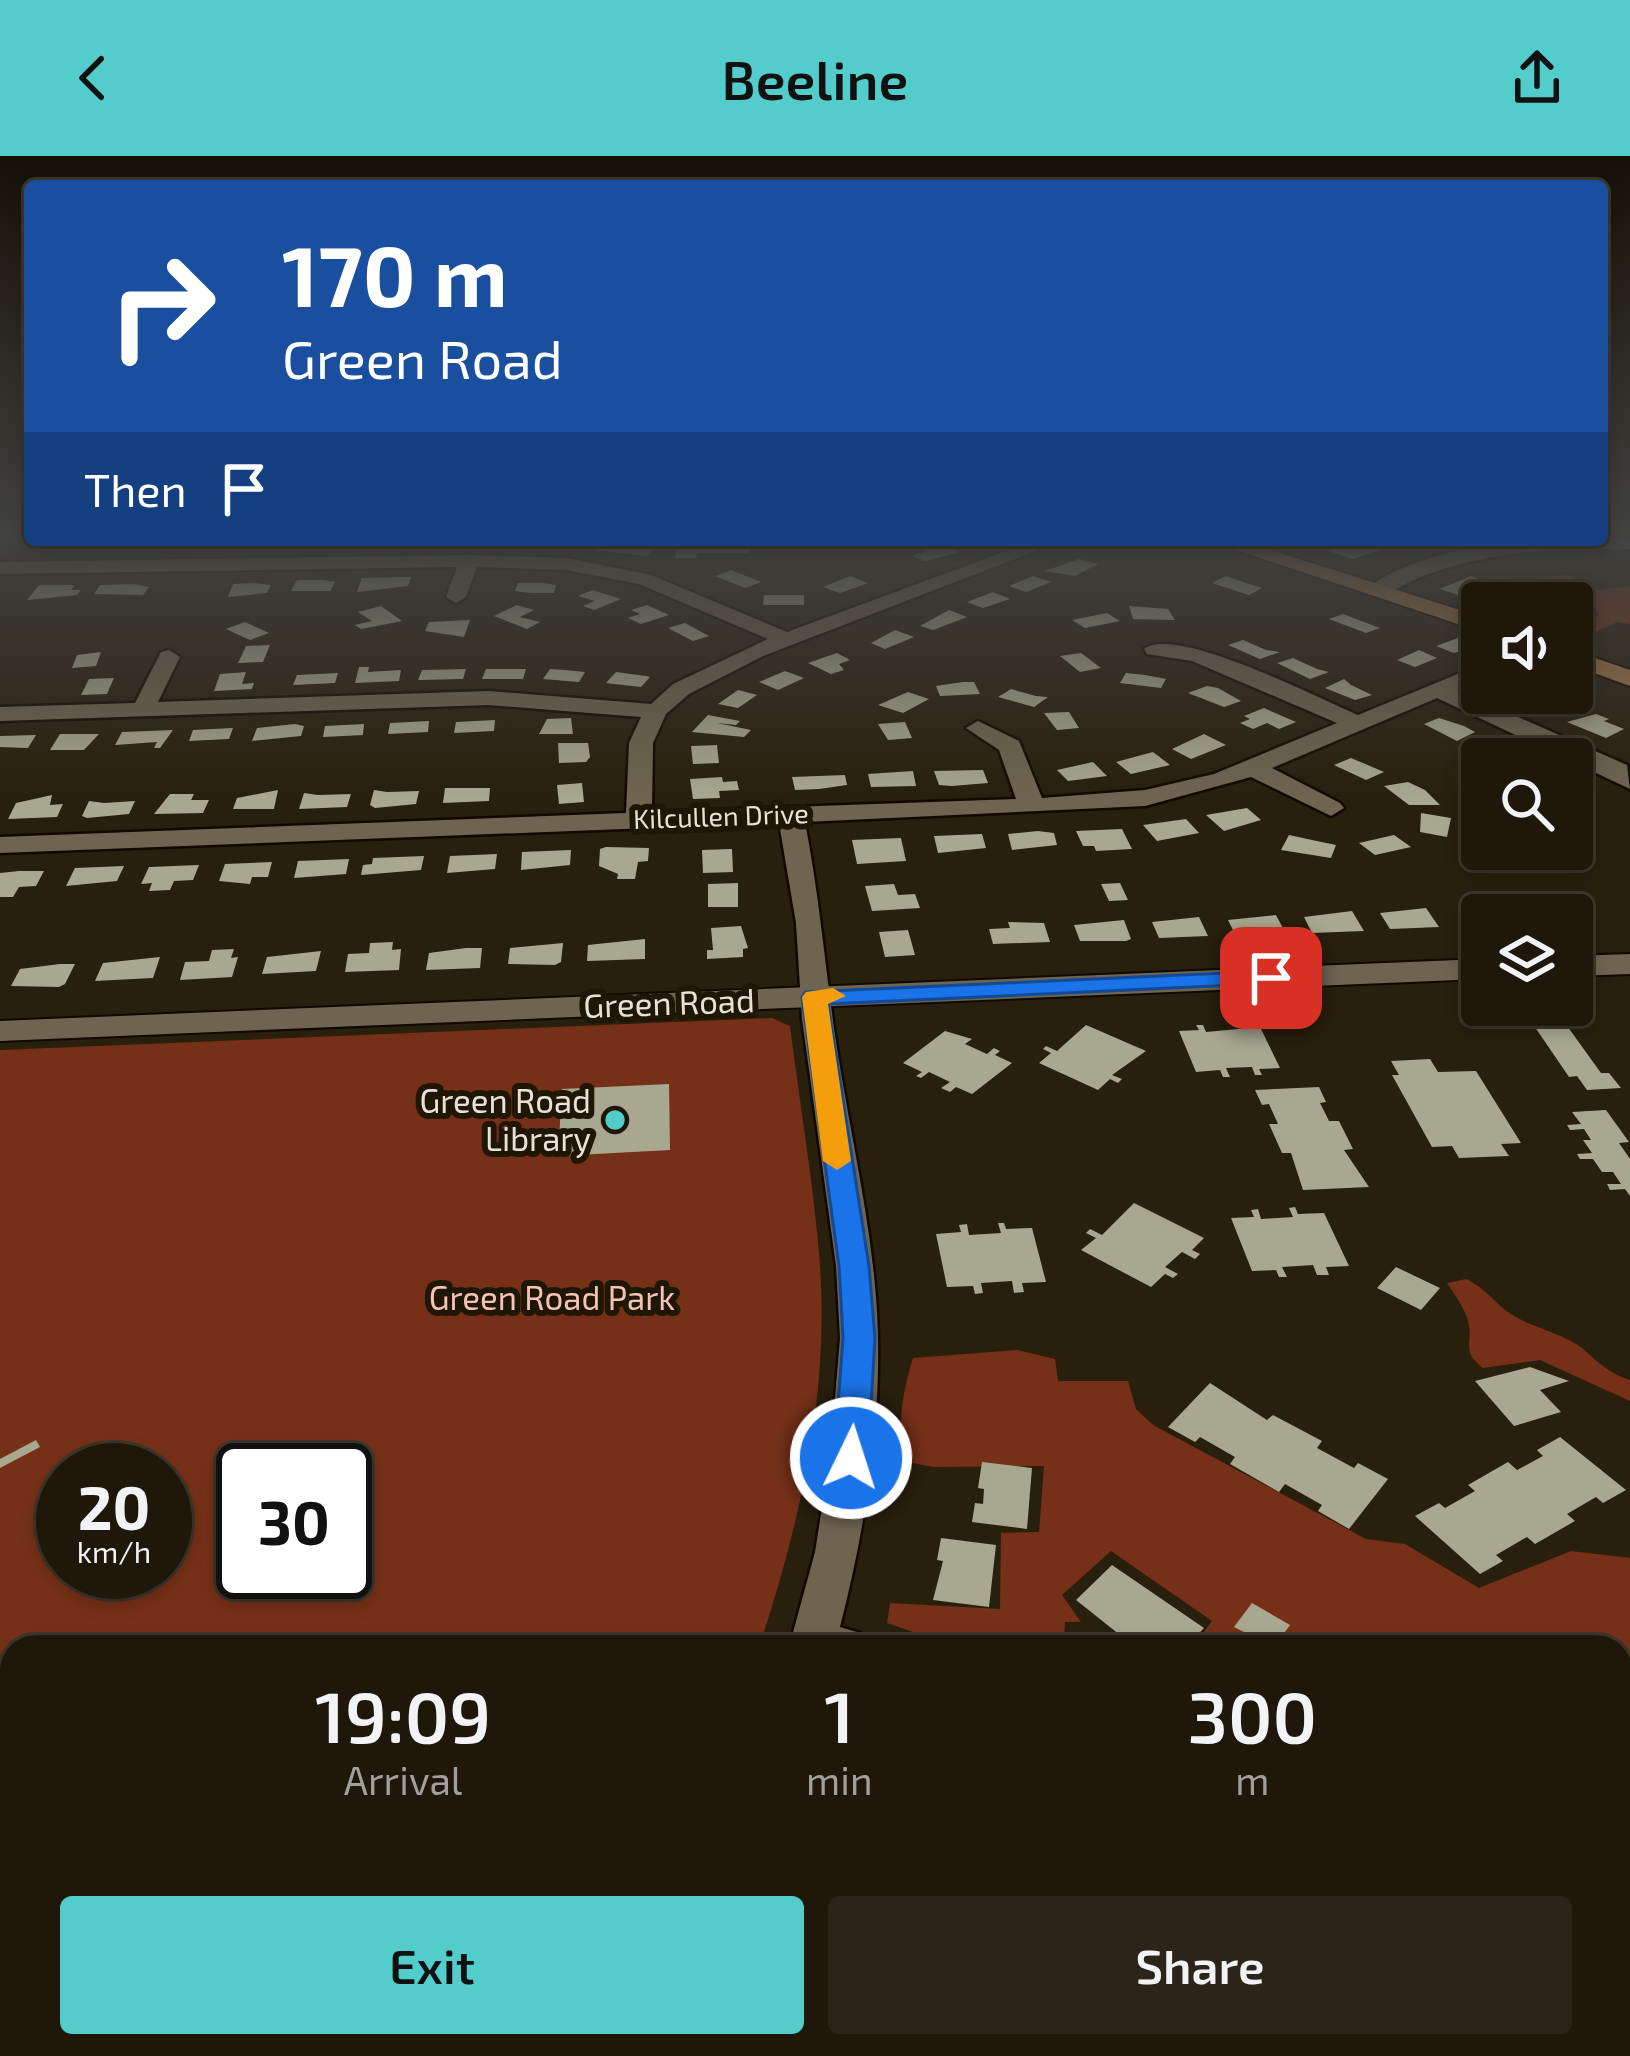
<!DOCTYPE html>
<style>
:root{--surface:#1e170a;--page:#2b2418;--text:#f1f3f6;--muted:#a19f9c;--line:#3c362b;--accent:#52cdcc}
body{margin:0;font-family:"Exo 2",sans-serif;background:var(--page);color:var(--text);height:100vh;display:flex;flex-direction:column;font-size:45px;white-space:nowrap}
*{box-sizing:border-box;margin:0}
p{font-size:39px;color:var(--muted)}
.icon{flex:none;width:66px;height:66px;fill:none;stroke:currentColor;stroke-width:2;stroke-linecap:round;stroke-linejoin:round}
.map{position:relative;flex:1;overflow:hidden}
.sheet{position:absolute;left:0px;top:1479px;width:1632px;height:423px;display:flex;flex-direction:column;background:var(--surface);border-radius:36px 36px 0 0;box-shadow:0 6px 18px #0003,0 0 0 3px var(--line)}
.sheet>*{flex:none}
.top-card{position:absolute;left:24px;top:24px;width:1584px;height:366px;border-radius:12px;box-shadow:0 6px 18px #0003,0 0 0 3px var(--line);background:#1a4fa0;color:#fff;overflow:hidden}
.controls{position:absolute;left:1461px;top:426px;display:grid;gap:24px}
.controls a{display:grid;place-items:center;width:132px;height:132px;border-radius:12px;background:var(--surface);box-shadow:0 6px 18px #0003,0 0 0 3px var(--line);font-size:60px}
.speed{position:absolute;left:36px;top:1287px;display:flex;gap:24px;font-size:60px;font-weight:700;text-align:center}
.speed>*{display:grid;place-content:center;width:156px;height:156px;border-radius:50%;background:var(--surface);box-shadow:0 6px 18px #0003,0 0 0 3px var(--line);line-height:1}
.speed small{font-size:30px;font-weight:400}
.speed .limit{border:6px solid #111;border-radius:18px;background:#fff;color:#111}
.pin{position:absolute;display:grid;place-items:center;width:102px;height:102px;color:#fff;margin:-51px;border-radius:24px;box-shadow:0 6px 18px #0006}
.me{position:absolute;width:132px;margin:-66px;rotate:4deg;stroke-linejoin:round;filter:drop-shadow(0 0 9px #0008)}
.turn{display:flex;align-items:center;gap:42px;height:252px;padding:0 60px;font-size:54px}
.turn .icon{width:156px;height:156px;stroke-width:2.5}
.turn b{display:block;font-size:84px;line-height:102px}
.then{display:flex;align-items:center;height:114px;padding:0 60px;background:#0003;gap:24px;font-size:45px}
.eta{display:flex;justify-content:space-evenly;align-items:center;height:204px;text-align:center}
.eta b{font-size:72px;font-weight:600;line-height:84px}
.primary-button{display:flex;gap:24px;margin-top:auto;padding:24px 60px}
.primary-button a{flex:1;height:138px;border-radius:12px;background:var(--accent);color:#111;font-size:48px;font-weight:600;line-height:138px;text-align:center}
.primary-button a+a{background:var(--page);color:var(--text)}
header{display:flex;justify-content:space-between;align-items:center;height:156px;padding:0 60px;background:var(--accent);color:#111;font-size:54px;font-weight:600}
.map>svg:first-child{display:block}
</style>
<header><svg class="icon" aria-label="back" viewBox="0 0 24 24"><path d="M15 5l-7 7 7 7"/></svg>Beeline<svg class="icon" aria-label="share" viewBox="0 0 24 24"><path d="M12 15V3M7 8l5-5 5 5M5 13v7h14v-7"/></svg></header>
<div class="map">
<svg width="1630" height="1900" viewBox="0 0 1630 1900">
<rect width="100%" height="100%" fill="#281f0d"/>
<g fill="#763018" fill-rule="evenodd">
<polygon points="1567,419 1599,434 1630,430 1630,468 1617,466 1581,483 1572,478 1600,458 1572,447 1482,447 1482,456 1466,450 1493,429 1485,424 1499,421 1535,428 1537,423"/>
<path d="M 772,862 L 790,870 C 800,950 814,1030 820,1109 C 829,1240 800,1368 759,1491 L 12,1491 L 12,1890 L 576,1890 L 571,1900 L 0,1900 L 0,894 ZM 63,1314 L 165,1314 L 165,1416 L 63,1416 ZM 243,1314 L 345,1314 L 345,1416 L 243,1416 Z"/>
<path d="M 1466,1123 C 1486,1132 1494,1147 1511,1158 C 1532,1172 1561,1176 1582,1192 C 1598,1206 1608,1217 1630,1224 L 1630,1245 L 1540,1204 L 1483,1212 C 1460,1195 1474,1187 1468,1165 C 1465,1152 1454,1138 1447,1127 Z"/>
<path d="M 1017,1194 L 1055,1203 L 1058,1225 L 1128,1225 L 1136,1253 L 1153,1269 L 1366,1383 L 1405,1388 L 1479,1432 L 1571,1395 L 1630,1402 L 1630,1690 L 1620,1687 L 1620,1491 L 1193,1491 L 1212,1465 L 1111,1395 L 1062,1439 L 1081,1466 L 1065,1466 L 1064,1483 L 1058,1491 L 957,1491 L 887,1467 L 890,1447 L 1000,1453 L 1001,1377 L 1039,1376 L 1044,1310 L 933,1311 L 907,1306 C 895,1274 903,1234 913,1202 Z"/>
<path d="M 738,1890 L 1093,1890 L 1086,1900 L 795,1900 L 776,1891 C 761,1900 751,1900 738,1890 Z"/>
</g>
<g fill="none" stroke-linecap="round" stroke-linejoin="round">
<g stroke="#030900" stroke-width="4.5">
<polyline points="852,384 863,388 875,384"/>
<polyline points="884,384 910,384"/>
</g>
</g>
<g fill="#a8a890">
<polygon points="608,384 639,384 662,387 646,400 594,394"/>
<polygon points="678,385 748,385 750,388 749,397 697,397 696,402 675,402"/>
<polygon points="1348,386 1366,386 1386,392 1353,403 1327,395"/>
<polygon points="931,388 943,389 960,396 925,405 912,400 927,395 919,392"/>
<polygon points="1079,403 1098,408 1075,420 1045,415"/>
<polygon points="731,414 761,426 745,432 715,420"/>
<polygon points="850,420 868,427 840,437 823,431"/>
<polygon points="1033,420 1051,426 1026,436 1009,430"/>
<polygon points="1226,420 1243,426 1262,432 1249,439 1212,427"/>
<polygon points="1471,420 1491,427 1461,440 1440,433"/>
<polygon points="411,421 408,430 357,436 362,422"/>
<polygon points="297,424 324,424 335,426 330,435 291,435"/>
<polygon points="518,427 543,427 556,429 554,437 531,437 515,435"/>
<polygon points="233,428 254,427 271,429 267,437 228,441"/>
<polygon points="39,429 75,429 71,434 81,434 77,439 27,444"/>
<polygon points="100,429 133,428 149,431 143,439 94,438"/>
<polygon points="592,434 621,443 594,454 583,450 595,445 578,440"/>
<polygon points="993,436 1010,443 983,452 967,446"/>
<polygon points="764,439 804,439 804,449 763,449"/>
<polygon points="517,449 534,454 520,461 540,466 527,473 494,460"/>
<polygon points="647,449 669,459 641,468 628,462 640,458 631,454"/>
<polygon points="381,450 402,465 361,473 355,469 372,465 358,456"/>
<polygon points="1129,450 1168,453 1175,464 1133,463"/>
<polygon points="949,454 967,461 933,474 920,470"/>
<polygon points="1107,457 1120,465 1085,472 1072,464"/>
<polygon points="1343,458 1380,472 1366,477 1329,463"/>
<polygon points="470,464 464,481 425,475 429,466"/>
<polygon points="245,466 269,477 250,484 226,473"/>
<polygon points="685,467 709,480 693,485 668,472"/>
<polygon points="895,474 914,481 885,493 871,487"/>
<polygon points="1458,482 1479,490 1454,497 1436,490"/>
<polygon points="1243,484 1266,494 1280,496 1260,503 1228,489"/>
<polygon points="270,489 263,506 238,507 246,490"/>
<polygon points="1419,494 1437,502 1415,511 1397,504"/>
<polygon points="101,496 96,510 72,512 77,499"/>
<polygon points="837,497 850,504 839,508 844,514 831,518 808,507"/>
<polygon points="1081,497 1101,512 1080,516 1060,500"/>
<polygon points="1293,502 1317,513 1329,516 1310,523 1277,507"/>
<polygon points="359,511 369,511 368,516 401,514 399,525 355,527"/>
<polygon points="466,513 463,523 418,524 422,514"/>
<polygon points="486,513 526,513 523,523 482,523"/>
<polygon points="550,513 565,514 585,516 579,526 543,523"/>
<polygon points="785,515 804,522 778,534 759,526"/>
<polygon points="246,516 242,528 254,527 252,533 214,535 220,518"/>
<polygon points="616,516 646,520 650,521 641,531 606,527"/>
<polygon points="338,517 335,527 293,529 297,519"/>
<polygon points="1126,517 1145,519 1166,523 1161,532 1120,527"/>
<polygon points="114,522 107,538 81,539 89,523"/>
<polygon points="1344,523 1351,529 1372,539 1355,544 1325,532"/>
<polygon points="963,526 974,526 980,538 940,540 936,530"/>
<polygon points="1207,530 1218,532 1241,545 1224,551 1188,537"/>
<polygon points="1011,533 1036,540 1048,541 1034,551 998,541"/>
<polygon points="738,534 757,539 738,552 718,548"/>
<polygon points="908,536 929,543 903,557 878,549"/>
<polygon points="1531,539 1565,552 1552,558 1518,546"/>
<polygon points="1264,552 1296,566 1279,573 1267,567 1253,573 1240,567 1250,563 1244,560"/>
<polygon points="1069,556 1079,572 1057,574 1044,557"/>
<polygon points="1596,558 1609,563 1604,565 1624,573 1606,582 1567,566"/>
<polygon points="708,559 740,565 736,569 717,567 751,574 744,581 692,576"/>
<polygon points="571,562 573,578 539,578 547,563"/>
<polygon points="1439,562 1464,570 1475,576 1457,585 1424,568"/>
<polygon points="495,564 494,575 454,577 456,566"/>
<polygon points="429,565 428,576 388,578 390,567"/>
<polygon points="905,566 912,582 888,584 878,568"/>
<polygon points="295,568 304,570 301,580 252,585 257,572"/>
<polygon points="364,568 363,579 323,581 325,570"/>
<polygon points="233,572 229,583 189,585 193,574"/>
<polygon points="173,574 160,592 154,592 157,586 115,589 122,576"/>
<polygon points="60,578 99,578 84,594 50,594"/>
<polygon points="1204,578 1226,589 1191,603 1172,593"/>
<polygon points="36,579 28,592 0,591 0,580"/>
<polygon points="1497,586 1521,596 1531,600 1507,603 1483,592"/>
<polygon points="558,587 588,587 590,601 586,606 559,607"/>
<polygon points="717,589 719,607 693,608 691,590"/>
<polygon points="1153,596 1170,609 1131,618 1116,606"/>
<polygon points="1351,602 1370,610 1384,616 1366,624 1334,609"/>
<polygon points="1093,606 1107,620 1068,625 1057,614"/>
<polygon points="983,614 988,627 952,630 939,629 934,615"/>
<polygon points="913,615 916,630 871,631 868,618"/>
<polygon points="845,619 847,629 819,633 795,634 792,621"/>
<polygon points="722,621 723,626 737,625 739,634 719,635 720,642 693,643 690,623"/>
<polygon points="1408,626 1425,634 1440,649 1409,649 1384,630"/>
<polygon points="582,627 584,646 559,648 557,629"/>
<polygon points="445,632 490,632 489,645 443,647"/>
<polygon points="278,634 274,653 233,653 237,642"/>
<polygon points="374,634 387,636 419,635 416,648 375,652 370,649"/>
<polygon points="304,637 318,639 351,638 347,651 299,653"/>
<polygon points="170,638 194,638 191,644 209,644 203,657 154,658"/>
<polygon points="52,639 50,649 63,648 57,661 8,663 16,647"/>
<polygon points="89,645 104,647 135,645 129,658 87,662 82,660"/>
<polygon points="1247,652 1261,664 1224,675 1206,659"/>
<polygon points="1421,657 1451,662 1447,681 1420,676"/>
<polygon points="1186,663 1199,677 1157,685 1143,669"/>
<polygon points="1122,673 1132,693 1096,695 1094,690 1083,690 1076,675"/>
<polygon points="1038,675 1054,677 1057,689 1012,694 1008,678"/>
<polygon points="982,678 986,692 938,697 934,680"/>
<polygon points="1289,679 1312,684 1336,689 1331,702 1281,694"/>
<polygon points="1394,679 1411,691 1375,699 1359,687"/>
<polygon points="901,682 906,705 857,708 852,684"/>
<polygon points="606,691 649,692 648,705 638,706 635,723 617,723 618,718 599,710 600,693"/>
<polygon points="732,693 733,716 703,717 702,694"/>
<polygon points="571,694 570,709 521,714 522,696"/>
<polygon points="497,698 495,713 447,717 450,700"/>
<polygon points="424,700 421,714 361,719 363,709 372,708 373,702"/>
<polygon points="349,703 346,718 294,722 298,705"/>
<polygon points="272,706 268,721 252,721 250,728 219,725 225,708"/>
<polygon points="199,709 193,724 174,725 170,734 149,735 152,727 141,728 149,711"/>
<polygon points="124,710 117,725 66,730 75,712"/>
<polygon points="19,715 44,715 36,730 19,731 13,741 0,741 0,717"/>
<polygon points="738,727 738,751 708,751 708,728"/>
<polygon points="1120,727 1128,744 1109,745 1101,728"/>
<polygon points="894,728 898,739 915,738 920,752 872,755 865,730"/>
<polygon points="1578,750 1592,766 1572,767 1572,759 1540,759 1534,752"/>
<polygon points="1426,752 1439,771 1390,773 1380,757"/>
<polygon points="1508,754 1511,759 1482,759 1482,770 1470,770 1460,755"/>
<polygon points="1352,755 1364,775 1312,777 1304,761"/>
<polygon points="1276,759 1286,778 1236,780 1228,764"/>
<polygon points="1199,761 1208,780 1159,782 1152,766"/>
<polygon points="1124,764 1131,783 1126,785 1080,785 1074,769"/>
<polygon points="1008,766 1044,767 1050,786 993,788 989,773 1010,772"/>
<polygon points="741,770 748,792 743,793 743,801 707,803 707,794 713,794 711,772"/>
<polygon points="908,774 915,799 885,801 879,776"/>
<polygon points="645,783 645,803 587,805 588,789"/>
<polygon points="393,786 392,794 401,793 399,814 345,816 348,798 369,797 370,787"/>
<polygon points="563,787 561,806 555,809 508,808 510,792"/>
<polygon points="466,792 482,792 480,812 426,814 429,797"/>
<polygon points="234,793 231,802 238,801 232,821 180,824 185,806 209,805 212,794"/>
<polygon points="321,795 316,815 262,818 267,801"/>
<polygon points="160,801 153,822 95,825 103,807"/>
<polygon points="60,808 75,808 65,828 59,831 11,830 20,813"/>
<polygon points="1528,849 1561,849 1566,856 1557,856 1601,917 1609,917 1621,932 1587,934 1577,920 1569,921 1524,855 1532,855"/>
<polygon points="1086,869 1146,895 1112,919 1122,923 1118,927 1110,923 1098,934 1039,907 1051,897 1043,893 1046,890 1057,895"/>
<polygon points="1196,869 1203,869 1206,876 1260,871 1280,912 1259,913 1262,919 1255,919 1252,911 1226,912 1230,921 1223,921 1220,914 1196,916 1179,875 1199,874"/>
<polygon points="945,875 972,883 965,888 987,898 994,892 1000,895 995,899 1012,907 972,938 956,931 950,936 941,932 950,926 929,916 921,922 916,920 922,916 903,907"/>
<polygon points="1430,903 1438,916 1476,915 1521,987 1501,988 1509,1000 1459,1002 1452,990 1432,991 1392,919 1399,919 1391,905"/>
<polygon points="669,928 670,994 558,1000 562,933"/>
<polygon points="1319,931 1326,946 1320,947 1329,965 1339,965 1353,993 1344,994 1369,1031 1303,1034 1291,997 1282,997 1269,968 1278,968 1269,948 1262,949 1255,934"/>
<polygon points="1606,954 1629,986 1619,987 1630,1003 1630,1040 1625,1033 1610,1034 1607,1028 1621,1028 1613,1016 1602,1016 1593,1003 1580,1003 1577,998 1592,997 1583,984 1591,984 1584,973 1570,974 1567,969 1581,968 1572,956"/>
<polygon points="1134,1047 1204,1082 1192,1094 1200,1098 1195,1103 1182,1096 1165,1111 1178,1118 1173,1122 1165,1118 1151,1131 1081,1094 1096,1082 1086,1077 1090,1073 1102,1079"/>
<polygon points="1295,1051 1298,1058 1324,1057 1349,1110 1326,1111 1329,1119 1317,1119 1313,1109 1282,1111 1287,1121 1279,1121 1276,1114 1252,1115 1231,1062 1254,1061 1251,1054 1258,1053 1261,1063 1293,1061 1289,1052"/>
<polygon points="998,1067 1004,1067 1006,1073 1032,1072 1046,1126 1022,1127 1024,1136 1014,1137 1012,1125 981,1127 983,1137 975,1138 973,1130 947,1131 936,1078 961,1076 959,1069 967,1068 969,1079 1001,1077"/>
<polygon points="1396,1111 1440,1132 1421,1154 1377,1132"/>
<polygon points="1530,1211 1569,1225 1540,1234 1561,1256 1514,1270 1475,1225"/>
<polygon points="1210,1227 1267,1264 1273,1259 1322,1285 1317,1292 1354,1312 1358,1307 1388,1323 1349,1373 1318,1355 1322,1349 1285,1328 1279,1336 1230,1308 1235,1301 1200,1281 1195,1286 1168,1271"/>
<polygon points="1560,1281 1626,1334 1603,1347 1596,1341 1567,1358 1575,1365 1535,1388 1527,1381 1496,1399 1503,1405 1480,1418 1415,1360 1439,1347 1445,1352 1475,1335 1468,1329 1508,1306 1517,1314 1543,1300 1537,1294"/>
<polygon points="36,1284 40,1291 0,1312 0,1303"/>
<polygon points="982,1306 1032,1312 1027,1373 972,1366 975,1347 983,1348 984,1333 978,1332"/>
<polygon points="941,1382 996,1389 989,1451 933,1444 943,1405 937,1404"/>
<polygon points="1112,1409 1204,1472 1186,1491 1135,1491 1076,1444"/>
<polygon points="1252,1447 1290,1469 1274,1491 1234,1471"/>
<polygon points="12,1659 12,1699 0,1713 0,1672"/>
<polygon points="1110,1890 1231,1890 1237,1894 1234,1900 1104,1900"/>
</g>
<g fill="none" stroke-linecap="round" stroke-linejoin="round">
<defs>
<g id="minor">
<path d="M 1602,381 L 1630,381 L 1630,393 C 1557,392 1485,394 1416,423 C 1399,430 1381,446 1366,434 C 1399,404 1484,386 1528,384 C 1551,383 1585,389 1602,381 Z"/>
<path d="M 1036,384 L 1064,384 L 763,500 L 689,538 L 666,558 L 653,587 L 652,656 L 1016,643 L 999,594 L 966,572 L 978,565 L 1019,585 L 1042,642 L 1145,634 L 1214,618 L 1337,567 L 1192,505 L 1147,498 L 1144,493 C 1175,468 1320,543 1358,559 L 1482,508 L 1482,523 L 1457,534 L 1627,609 L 1630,633 L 1437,542 L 1272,612 L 1340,647 L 1344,652 L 1331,660 L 1251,621 L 1145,650 L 805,666 C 818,733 824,798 833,865 C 847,970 876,1075 878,1182 C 880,1279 864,1377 840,1471 L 860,1477 L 867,1491 L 789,1491 L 815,1396 L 830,1302 L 840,1182 L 836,1110 L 802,863 L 796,767 L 779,667 L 0,697 L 0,681 L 626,657 L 629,587 L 641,561 L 489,549 L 0,565 L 0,551 L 135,547 L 161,496 L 169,494 L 180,501 L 158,546 L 489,535 L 651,548 L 673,528 L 768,483 L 639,428 L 566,414 L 477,411 L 466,441 L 456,447 L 446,441 L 457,411 L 0,418 L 0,406 L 469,399 L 566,402 L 651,419 L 787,476 Z"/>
<polygon points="1630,1810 1630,1864 1620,1867 1620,1813"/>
<polygon points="609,1890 666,1890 662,1900 605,1900"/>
</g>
<g id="tertiary">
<polygon points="1630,798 1630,818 1572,820 1572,800"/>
<polygon points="1482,803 1482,823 0,885 0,865"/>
</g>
<g id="primary">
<polygon points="1206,384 1239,384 1482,461 1482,476"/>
<polygon points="1572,494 1630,514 1630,530 1572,509"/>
</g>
</defs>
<use href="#minor" stroke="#110900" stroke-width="5"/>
<use href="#tertiary" stroke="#110900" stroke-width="4"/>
<use href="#primary" stroke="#110900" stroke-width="4"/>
<use href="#minor" fill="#6f6450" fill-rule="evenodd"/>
<use href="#tertiary" fill="#6f6450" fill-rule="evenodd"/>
<use href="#primary" fill="#a67746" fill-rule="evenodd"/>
</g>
<linearGradient id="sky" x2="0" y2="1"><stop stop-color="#161107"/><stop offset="0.59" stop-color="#424240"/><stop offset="1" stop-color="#424240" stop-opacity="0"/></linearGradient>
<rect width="1630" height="642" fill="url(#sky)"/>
<polygon fill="#1a73e8" stroke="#114b97" stroke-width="3" points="1271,815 1280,817 1283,822 1280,827 828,848 869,1110 875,1182 868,1302 863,1311 851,1315 839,1311 834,1302 843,1182 839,1110 802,841 806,836"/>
<polygon fill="#f59e0b" points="833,832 846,840 828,848 851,1005 837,1014 823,1005 802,841 806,836"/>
<circle fill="#52cdcc" stroke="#1f1605" stroke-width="4.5" cx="615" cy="964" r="12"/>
<g text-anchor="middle" stroke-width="12" stroke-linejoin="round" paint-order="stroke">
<g font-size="27" fill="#e7e1d6" stroke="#1f1605">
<text transform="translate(721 661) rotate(-2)" y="9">Kilcullen Drive</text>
</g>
<g font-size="33" fill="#e7e1d6" stroke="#1f1605">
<text transform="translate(669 847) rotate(-2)" y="12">Green Road</text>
</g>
<g font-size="33" fill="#e7e1d6" stroke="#1f1605" text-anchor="end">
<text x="591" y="957">Green Road<tspan x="591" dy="38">Library</tspan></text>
</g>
<g font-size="33" fill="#f3c3b4" stroke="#1f1605">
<text x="552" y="1154">Green Road Park</text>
</g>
</g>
</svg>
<div class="controls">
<a><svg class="icon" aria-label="sound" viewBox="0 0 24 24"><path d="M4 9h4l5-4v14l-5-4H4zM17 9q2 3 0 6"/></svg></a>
<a><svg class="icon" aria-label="search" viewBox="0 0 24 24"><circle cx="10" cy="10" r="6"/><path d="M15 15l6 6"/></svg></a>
<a><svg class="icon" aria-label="layers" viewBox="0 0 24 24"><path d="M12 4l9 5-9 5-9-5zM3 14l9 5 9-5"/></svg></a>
</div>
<div class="speed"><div>20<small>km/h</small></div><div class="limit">30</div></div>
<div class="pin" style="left:1271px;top:822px;background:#d93025"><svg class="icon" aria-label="arrive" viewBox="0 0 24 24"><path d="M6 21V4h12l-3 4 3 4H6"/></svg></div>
<svg class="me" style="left:851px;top:1302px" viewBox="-20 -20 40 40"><circle r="17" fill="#1a73e8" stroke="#fff" stroke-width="3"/><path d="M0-11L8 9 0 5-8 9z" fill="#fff"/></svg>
<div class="top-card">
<div class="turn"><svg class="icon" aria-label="right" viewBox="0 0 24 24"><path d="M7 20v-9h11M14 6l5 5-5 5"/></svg><div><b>170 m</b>Green Road</div></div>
<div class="then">Then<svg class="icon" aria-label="arrive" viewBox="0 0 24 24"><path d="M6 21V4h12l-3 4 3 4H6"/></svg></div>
</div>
<section class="sheet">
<div class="eta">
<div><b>19:09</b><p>Arrival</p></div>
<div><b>1</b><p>min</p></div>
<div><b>300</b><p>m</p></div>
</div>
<div class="primary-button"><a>Exit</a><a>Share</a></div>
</section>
</div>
